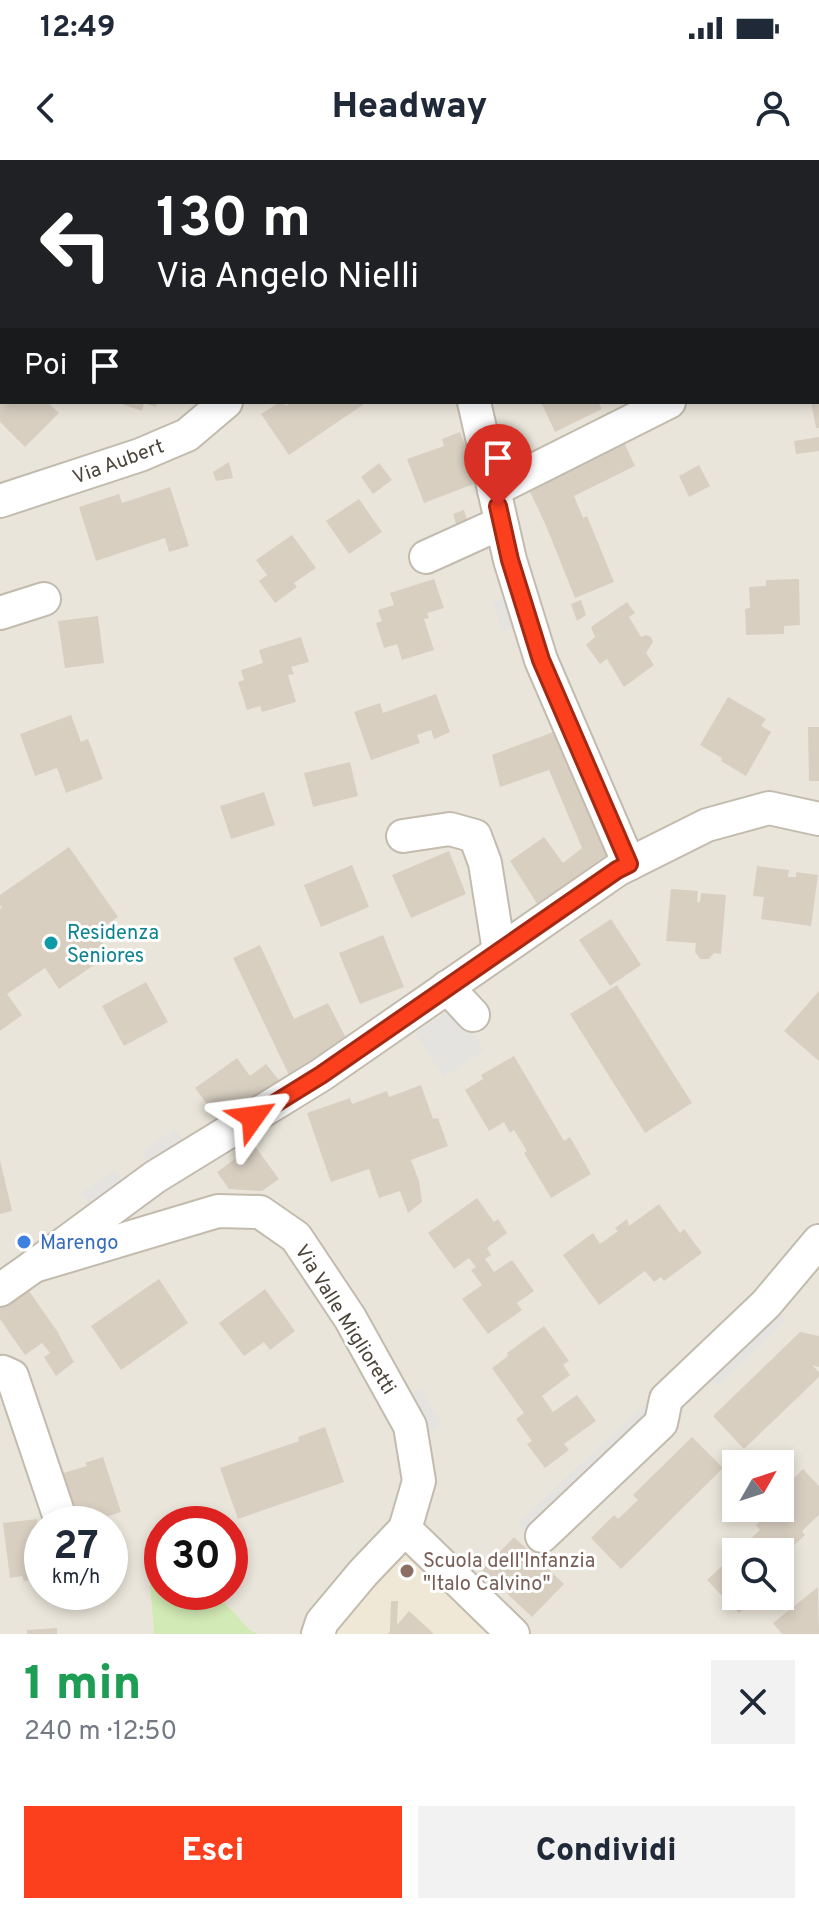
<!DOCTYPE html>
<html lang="it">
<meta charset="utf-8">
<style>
:root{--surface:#fff;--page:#f2f2f3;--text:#1f2937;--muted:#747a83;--accent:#fc3f1d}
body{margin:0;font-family:Overpass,sans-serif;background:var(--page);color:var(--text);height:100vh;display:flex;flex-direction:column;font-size:30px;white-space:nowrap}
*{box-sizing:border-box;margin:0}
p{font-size:26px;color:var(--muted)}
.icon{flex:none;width:44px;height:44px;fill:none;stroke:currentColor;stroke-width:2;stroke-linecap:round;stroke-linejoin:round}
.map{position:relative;height:1474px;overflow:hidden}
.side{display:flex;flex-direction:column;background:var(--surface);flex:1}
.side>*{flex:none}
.top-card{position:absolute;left:0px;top:0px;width:820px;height:244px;box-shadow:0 4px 12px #0003;background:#202124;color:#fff;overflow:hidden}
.needle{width:52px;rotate:51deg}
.buttons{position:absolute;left:722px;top:1290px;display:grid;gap:16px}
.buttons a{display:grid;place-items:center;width:72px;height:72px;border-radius:0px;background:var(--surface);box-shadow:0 4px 12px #0003;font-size:40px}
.speed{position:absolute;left:24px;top:1346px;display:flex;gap:16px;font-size:40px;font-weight:700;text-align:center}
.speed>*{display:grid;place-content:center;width:104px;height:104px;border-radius:50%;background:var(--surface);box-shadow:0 4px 12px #0003;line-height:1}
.speed small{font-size:20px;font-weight:400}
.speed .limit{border:12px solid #d22;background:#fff;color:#111}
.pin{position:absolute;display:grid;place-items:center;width:68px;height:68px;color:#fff;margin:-82px -34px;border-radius:50% 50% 50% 0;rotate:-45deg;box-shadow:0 0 8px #0007}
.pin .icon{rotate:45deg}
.me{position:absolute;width:88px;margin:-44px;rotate:59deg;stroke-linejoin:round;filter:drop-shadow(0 0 6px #0008)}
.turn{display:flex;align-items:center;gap:28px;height:168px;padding:0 24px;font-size:36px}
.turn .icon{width:104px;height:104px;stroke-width:2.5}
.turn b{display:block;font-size:56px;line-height:68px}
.then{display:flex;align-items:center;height:76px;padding:0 24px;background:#0003;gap:16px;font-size:30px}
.round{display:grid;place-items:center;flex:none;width:84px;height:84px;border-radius:0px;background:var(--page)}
.overview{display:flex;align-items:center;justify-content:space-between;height:136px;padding:0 24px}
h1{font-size:48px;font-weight:800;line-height:60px;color:#1e9e55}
.action{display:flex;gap:16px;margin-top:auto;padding:16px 24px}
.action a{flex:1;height:92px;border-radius:0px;background:var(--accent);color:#fff;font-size:32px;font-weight:800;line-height:92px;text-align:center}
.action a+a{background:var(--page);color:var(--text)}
.status{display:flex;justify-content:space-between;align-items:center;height:56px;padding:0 40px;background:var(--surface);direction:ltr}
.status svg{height:22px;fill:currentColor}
header{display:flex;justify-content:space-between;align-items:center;height:104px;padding:0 24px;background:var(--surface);font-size:36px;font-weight:800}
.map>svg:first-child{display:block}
</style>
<div class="status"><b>12:49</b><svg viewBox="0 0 49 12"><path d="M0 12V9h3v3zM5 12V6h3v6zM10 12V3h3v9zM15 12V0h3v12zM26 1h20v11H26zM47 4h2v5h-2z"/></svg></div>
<header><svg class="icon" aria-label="back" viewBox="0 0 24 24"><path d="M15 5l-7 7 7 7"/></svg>Headway<svg class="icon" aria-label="person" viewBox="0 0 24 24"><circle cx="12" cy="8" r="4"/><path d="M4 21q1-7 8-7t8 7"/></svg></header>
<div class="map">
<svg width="819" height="1474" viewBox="0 0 819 1474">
<rect width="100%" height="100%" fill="#f6f3ec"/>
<path fill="#eae5da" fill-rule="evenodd" d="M 0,0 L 819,0 L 819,1474 L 259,1474 L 250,1470 L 215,1432 L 230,1432 L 230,1364 L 162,1364 L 162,1379 L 147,1392 L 154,1474 L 0,1474 ZM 2,2 L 818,2 L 818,242 L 2,242 ZM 736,1304 L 780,1304 L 780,1348 L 736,1348 ZM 42,1364 L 110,1364 L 110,1432 L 42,1432 ZM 736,1392 L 780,1392 L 780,1436 L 736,1436 Z"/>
<polygon fill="#efe8d6" points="406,1389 494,1474 336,1474 343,1458"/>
<polygon fill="#d2eab5" points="162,1379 162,1432 215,1432 250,1470 259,1474 154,1474 147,1391"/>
<g fill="#e5e3e0">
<polygon points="509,437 518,467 502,472 493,442"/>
<polygon points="455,847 484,890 444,917 415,873"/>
<polygon points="175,969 184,982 150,1005 141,992"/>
<polygon points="115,1010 124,1022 90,1045 81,1033"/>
<polygon points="776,1151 786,1161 718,1226 708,1215"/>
<polygon points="422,1228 442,1265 432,1271 411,1234"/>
<polygon points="645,1244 655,1255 528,1374 518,1363"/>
</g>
<g fill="#d8cfc1">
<polygon points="0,242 47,242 59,253 25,287 0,262"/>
<polygon points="116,242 157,242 156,247 144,243 142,251"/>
<polygon points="280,242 283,242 286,246 292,242 367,242 289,295 261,254"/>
<polygon points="541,242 598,242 602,249 555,272"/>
<polygon points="811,242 819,242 819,268 816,268"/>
<polygon points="460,272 479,322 424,343 407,299 444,286 442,279"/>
<polygon points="819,277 819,291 796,294 794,281"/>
<polygon points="623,280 635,306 574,336 583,358 587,356 614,422 575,438 547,368 527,325"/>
<polygon points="229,302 233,318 216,321 213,312"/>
<polygon points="379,303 392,320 373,334 361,317"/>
<polygon points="699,305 710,326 689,337 679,316"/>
<polygon points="170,327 189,386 169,392 165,378 96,401 79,347 119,334 122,343"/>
<polygon points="359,339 382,372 349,394 326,361"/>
<polygon points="464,350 467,360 456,364 453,354"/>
<polygon points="292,375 316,408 294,423 297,427 275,443 259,421 267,415 256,400"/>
<polygon points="434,419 444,448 427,453 429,458 424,459 434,490 402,500 397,484 384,488 376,463 382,461 378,450 394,445 390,433"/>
<polygon points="799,419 800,465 784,466 784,474 746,475 745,449 750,448 749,427 766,426 766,420"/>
<polygon points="581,440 586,455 577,461 571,444"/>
<polygon points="627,442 635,453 629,457 641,477 646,475 651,477 653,482 646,493 654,505 624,527 607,499 600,504 586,485 595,477 591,467"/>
<polygon points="98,456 104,503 65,508 58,461"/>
<polygon points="301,477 309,502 291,507 294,514 288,515 296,542 262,552 260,546 247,550 238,522 244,520 241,510 263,503 259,490"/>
<polygon points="436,534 450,572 434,579 431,570 417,575 420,583 371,600 354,552 380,543 383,553"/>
<polygon points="728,537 766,559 761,566 771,572 746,616 721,601 722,598 700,585"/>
<polygon points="71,555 81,582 88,579 103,619 66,633 57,608 35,616 20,574"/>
<polygon points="808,567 819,567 819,621 809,621"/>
<polygon points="564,568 618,699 541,750 510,701 544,677 563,703 582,688 549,610 500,627 492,595"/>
<polygon points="350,602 358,636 313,647 304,613"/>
<polygon points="264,632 275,665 231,679 220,646"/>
<polygon points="69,687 118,757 95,773 110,794 59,829 45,808 7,834 22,855 0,871 0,749 2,748 0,745 0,735"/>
<polygon points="449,691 466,734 411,758 392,715"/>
<polygon points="352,705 369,747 321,767 304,725"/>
<polygon points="757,706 789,710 788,717 796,717 796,712 818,715 811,766 761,759 764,737 753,736"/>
<polygon points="671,729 698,731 697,742 700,742 701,733 726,735 721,794 714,793 709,799 700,799 695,792 696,783 666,781"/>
<polygon points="611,759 641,805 610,826 579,780"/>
<polygon points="383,775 404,827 360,844 339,793"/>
<polygon points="260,785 294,859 328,843 346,878 290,917 233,798"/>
<polygon points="146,822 168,862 124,886 102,846"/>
<polygon points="617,825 692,943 645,973 570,854"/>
<polygon points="819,831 819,901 784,871"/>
<polygon points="514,896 564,981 570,977 591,1014 551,1038 524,993 527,991 514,970 510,973 504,962 489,971 465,930 483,919 481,915"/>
<polygon points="237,898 250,916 266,904 282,924 224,967 195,928"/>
<polygon points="421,925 433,959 438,958 448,986 411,1000 419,1021 422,1042 408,1053 400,1031 379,1038 369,1009 331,1022 307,953 350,938 352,944 387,931 389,937"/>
<polygon points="254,985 279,1019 262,1031 229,1029 217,1012"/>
<polygon points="0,1000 12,1051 0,1054"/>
<polygon points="477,1038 494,1062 498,1059 507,1073 487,1088 491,1095 485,1099 494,1112 512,1100 534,1131 517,1143 522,1150 488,1174 462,1139 482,1125 471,1110 476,1107 469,1098 454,1109 428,1073"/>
<polygon points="659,1044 680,1073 684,1069 702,1093 664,1121 661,1117 654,1122 645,1111 599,1145 563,1095 593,1073 600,1084 618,1071 615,1068 627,1059 629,1066"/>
<polygon points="159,1119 188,1163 121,1210 91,1166"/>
<polygon points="22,1121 57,1171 74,1202 56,1216 44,1197 50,1193 42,1183 25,1195 0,1159 0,1137"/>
<polygon points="265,1129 295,1171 270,1190 264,1182 244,1196 219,1163"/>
<polygon points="544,1166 569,1201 563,1205 570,1215 542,1236 553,1252 577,1235 596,1261 564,1284 569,1290 545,1308 527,1284 532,1281 516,1259 524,1253 492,1208 508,1196 507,1193"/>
<polygon points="800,1172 819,1176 819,1207 812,1205 819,1212 819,1217 744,1289 713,1256"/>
<polygon points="325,1267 344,1322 238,1359 220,1308 299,1281 298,1277"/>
<polygon points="692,1277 723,1308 621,1409 591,1378 614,1355 618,1359 638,1340 633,1335"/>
<polygon points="103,1297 121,1352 84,1364 76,1364 60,1314 87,1306 85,1303"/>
<polygon points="803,1309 819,1326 819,1355 802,1371 805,1375 780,1399 780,1392 737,1392 760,1370 756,1365 774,1348 780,1348 780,1342 786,1336 781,1331"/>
<polygon points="37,1359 40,1380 42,1380 42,1419 24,1421 22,1416 10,1418 3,1363"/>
<polygon points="514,1377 564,1424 532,1457 482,1410"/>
<polygon points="736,1393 736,1436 757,1436 739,1453 707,1420"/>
<polygon points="818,1427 819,1474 782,1474 773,1463"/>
<polygon points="391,1441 398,1441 397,1465 409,1451 434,1474 388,1474 390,1471"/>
<polygon points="57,1468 57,1474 27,1474 27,1470"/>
</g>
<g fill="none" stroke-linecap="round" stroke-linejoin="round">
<defs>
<g id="minor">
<polyline points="331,0 333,2"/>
<polyline points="474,242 510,400 541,500 629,704"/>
<polyline points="494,330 669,242"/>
<polyline points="0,341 140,295 187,275 226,242"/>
<polyline points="426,397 501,363"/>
<polyline points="0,453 44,439"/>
<polyline points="403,676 450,669 475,676 485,703 499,791"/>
<polyline points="447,827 473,855"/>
<polyline points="34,1106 155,1017 321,915 617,710 707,665 769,648 819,659"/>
<polyline points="0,1130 34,1106 218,1051 260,1052 296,1077 350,1158 410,1266 419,1321 405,1369 363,1413 322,1462 318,1474"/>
<polyline points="0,1214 3,1212 12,1216 62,1364"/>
<polyline points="405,1369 513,1474"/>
<polyline points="542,1376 661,1263 666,1239 766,1144 819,1081"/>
</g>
</defs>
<use href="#minor" stroke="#c2bbae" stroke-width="36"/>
<use href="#minor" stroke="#fff" stroke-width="32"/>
</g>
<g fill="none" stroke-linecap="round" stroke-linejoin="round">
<defs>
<polyline id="route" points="253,957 321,915 617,710 629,704 541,500 510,400 498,346"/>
</defs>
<use href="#route" stroke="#a42913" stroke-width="20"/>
<use href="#route" stroke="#fc3f1d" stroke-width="14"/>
</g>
<circle fill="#0f9aa8" stroke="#fff" stroke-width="3" cx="51" cy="783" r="8"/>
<circle fill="#3f7fe0" stroke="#fff" stroke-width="3" cx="24" cy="1082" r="8"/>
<circle fill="#8d6e63" stroke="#fff" stroke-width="3" cx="407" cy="1411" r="8"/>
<g text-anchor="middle" stroke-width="6" stroke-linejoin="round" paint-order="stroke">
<g font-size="20" fill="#4b4439" stroke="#fff">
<text transform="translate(118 301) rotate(-20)" y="7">Via Aubert</text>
<text transform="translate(346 1159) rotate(58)" y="7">Via Valle Miglioretti</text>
</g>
<g font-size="20" fill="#0d838f" stroke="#fff" text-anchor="start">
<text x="67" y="779">Residenza<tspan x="67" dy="23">Seniores</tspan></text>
</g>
<g font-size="20" fill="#366cbe" stroke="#fff" text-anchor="start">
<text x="40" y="1089">Marengo</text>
</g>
<g font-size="20" fill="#785e54" stroke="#fff" text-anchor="start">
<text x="423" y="1407">Scuola dell'Infanzia<tspan x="423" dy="23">"Italo Calvino"</tspan></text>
</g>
</g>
</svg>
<div class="buttons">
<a><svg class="needle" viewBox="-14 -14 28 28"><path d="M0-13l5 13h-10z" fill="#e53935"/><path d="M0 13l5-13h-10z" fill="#747a83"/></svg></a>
<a><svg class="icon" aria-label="search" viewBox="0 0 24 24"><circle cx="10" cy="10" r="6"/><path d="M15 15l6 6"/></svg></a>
</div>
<div class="speed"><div>27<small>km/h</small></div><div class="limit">30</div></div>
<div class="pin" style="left:498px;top:346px;background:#d93025"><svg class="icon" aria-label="arrive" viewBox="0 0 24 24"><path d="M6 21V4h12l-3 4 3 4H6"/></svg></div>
<svg class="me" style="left:253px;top:957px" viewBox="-20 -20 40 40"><path d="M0-17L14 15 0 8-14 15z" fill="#fc3f1d" stroke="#fff" stroke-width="4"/></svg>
<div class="top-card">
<div class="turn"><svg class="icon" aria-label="left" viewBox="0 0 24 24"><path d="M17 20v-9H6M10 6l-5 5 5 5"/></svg><div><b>130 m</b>Via Angelo Nielli</div></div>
<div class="then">Poi<svg class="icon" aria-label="arrive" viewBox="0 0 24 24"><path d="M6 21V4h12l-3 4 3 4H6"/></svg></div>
</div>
</div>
<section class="side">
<div class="overview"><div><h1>1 min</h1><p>240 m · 12:50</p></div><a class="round"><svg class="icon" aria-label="close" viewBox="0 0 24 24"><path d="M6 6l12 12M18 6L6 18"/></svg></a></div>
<div class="action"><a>Esci</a><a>Condividi</a></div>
</section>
